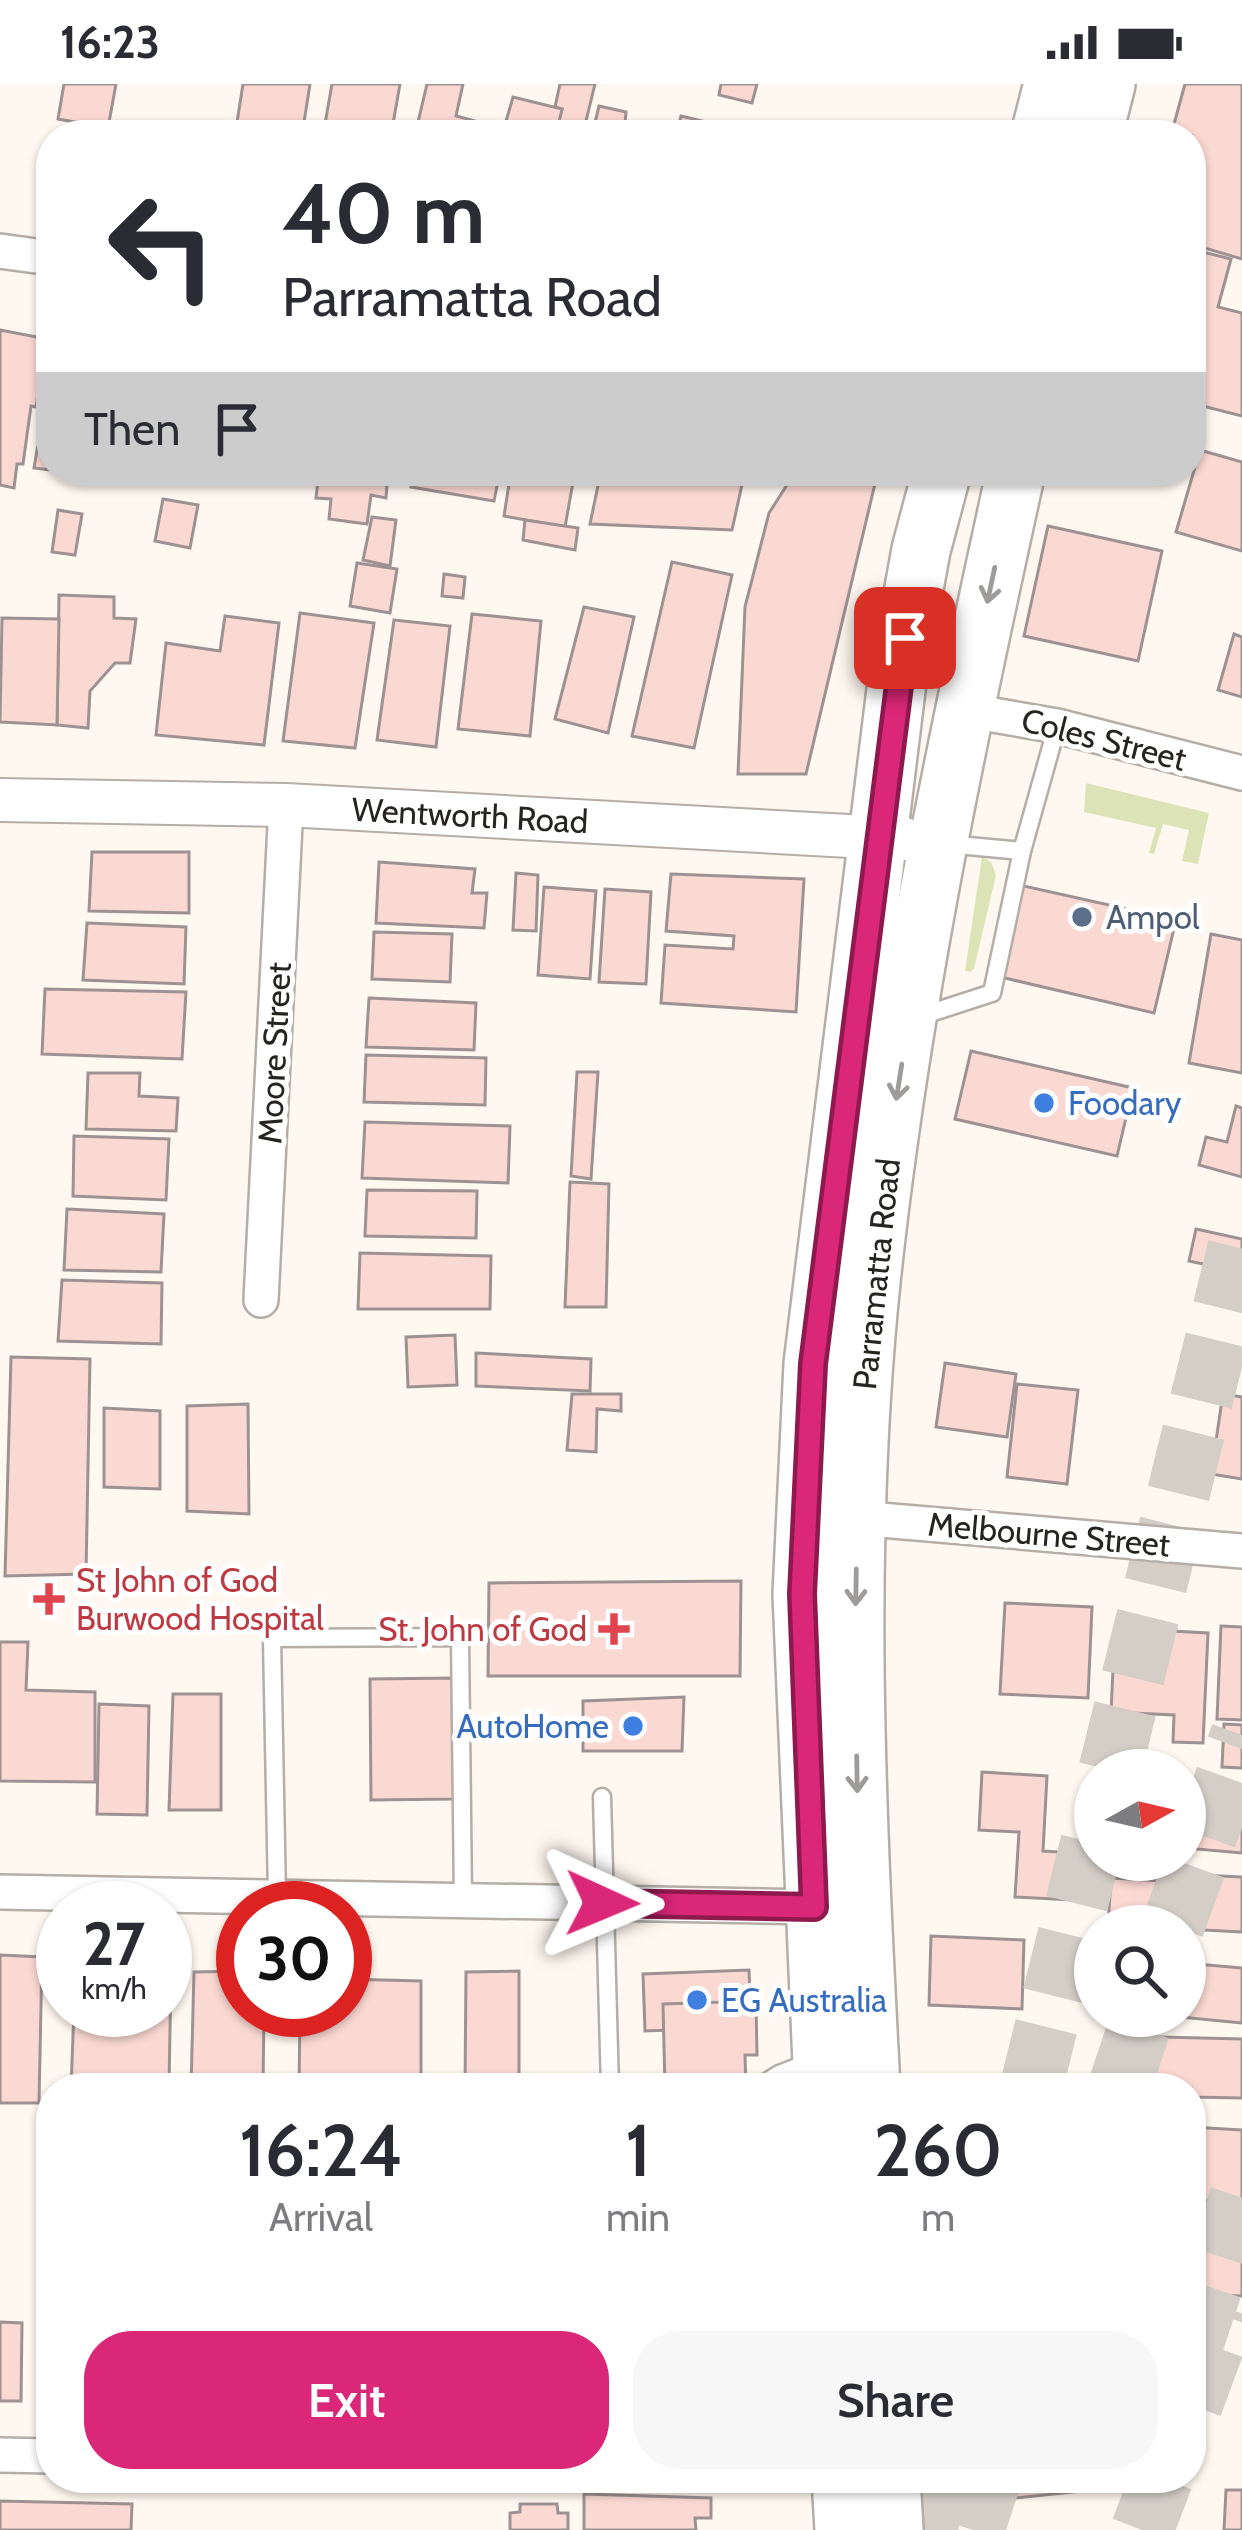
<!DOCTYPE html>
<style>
:root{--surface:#fff;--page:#f7f7f7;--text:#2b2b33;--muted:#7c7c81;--accent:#db2777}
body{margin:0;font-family:Cabin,sans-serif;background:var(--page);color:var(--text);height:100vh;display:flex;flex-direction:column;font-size:45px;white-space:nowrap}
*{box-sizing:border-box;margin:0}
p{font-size:39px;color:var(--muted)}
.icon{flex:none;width:66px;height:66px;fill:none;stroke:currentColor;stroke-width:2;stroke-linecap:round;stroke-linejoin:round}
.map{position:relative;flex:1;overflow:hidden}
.side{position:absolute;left:36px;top:1989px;width:1170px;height:420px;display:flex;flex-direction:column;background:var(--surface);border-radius:48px;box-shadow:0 3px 9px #0004}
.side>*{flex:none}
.top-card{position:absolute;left:36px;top:36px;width:1170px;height:366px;border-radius:48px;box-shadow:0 3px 9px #0004;background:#fff;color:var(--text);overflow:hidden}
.needle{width:78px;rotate:82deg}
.controls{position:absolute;left:1074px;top:1665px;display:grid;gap:24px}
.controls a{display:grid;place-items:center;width:132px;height:132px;border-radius:50%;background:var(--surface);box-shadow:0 3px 9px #0004;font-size:60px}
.speed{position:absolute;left:36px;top:1797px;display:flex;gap:24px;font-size:60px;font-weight:700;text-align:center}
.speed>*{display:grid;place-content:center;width:156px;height:156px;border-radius:50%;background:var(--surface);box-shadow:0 3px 9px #0004;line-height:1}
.speed small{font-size:30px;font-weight:400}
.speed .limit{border:18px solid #d22;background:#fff;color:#111}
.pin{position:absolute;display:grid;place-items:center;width:102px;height:102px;color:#fff;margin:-51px;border-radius:24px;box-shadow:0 6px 18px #0006}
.me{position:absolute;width:132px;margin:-66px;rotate:91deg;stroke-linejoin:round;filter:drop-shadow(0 0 9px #0008)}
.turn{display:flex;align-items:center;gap:42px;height:252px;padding:0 48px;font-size:54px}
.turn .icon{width:156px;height:156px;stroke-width:2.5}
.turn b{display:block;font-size:84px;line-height:102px}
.then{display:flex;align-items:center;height:114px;padding:0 48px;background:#0003;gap:24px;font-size:45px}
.eta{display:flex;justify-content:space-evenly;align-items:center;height:204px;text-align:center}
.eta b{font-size:72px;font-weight:600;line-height:84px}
.cta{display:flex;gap:24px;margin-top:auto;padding:24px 48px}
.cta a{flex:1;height:138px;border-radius:48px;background:var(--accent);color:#fff;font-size:48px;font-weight:600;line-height:138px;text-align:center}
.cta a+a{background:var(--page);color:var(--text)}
.status{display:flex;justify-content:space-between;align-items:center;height:84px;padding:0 60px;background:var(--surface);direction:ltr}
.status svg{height:33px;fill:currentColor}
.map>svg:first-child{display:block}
</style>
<div class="status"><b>16:23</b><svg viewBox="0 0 49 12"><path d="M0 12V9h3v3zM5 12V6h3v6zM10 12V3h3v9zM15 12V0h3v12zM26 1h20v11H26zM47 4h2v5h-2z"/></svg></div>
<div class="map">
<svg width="1242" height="2446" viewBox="0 0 1242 2446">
<rect width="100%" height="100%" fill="#fff8f0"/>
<g fill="#dce4b7">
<polygon points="1086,699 1209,729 1198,780 1182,777 1189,746 1163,740 1154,770 1149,769 1156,744 1084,728"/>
<polygon points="982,773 991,778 996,791 974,885 970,888 965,887"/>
</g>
<g fill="#fbd9d3" stroke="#9d9291" stroke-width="3">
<polygon points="64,0 116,0 108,44 58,35"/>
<polygon points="243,0 310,0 302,51 235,51"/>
<polygon points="332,0 400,0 391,51 323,51"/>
<polygon points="427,0 463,0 456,32 487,40 485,51 415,51"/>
<polygon points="560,0 595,0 584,45 558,40 562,25 555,23"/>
<polygon points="721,0 757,0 752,19 719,11"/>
<polygon points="1185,0 1242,0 1242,175 1191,160 1191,51 1171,51"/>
<polygon points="513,13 562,25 556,51 502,51"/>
<polygon points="599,22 626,28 624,51 592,51"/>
<polygon points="681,32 723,42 721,51 676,51"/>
<polygon points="1191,165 1231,175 1218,223 1242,229 1242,332 1191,319"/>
<polygon points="0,246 47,255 36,323 31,322 23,380 17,380 14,404 0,401"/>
<polygon points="51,285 51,386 34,384"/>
<polygon points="1200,366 1242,378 1242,467 1176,448"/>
<polygon points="319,387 388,387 386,414 371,411 367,440 329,435 331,415 316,414"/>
<polygon points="414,387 500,387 494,417 411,403"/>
<polygon points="511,387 575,387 565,443 504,432"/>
<polygon points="601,387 745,387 732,446 590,440"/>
<polygon points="796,387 878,387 806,690 738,690 745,523 769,429"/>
<polygon points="163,415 198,421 190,464 155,457"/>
<polygon points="58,426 82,430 75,471 52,468"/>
<polygon points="372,433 396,436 390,482 363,476"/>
<polygon points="525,436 578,444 575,466 523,456"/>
<polygon points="1048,442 1162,467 1138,577 1024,552"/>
<polygon points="672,478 732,491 694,664 632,652"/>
<polygon points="357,479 397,485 390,529 350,522"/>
<polygon points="444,490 465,493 463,514 442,512"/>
<polygon points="59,511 114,513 114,534 136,535 130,579 115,579 90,607 88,644 57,641"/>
<polygon points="584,523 634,533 608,649 555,635"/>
<polygon points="300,529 374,539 355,664 283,657"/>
<polygon points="472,530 541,537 530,652 458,645"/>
<polygon points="225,532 279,539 264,661 156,651 166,559 220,567"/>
<polygon points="2,534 59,535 57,641 0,638"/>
<polygon points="394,536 450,542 436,663 377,656"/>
<polygon points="1234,550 1242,553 1242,613 1218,606"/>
<polygon points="92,768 189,768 189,829 89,827"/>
<polygon points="379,778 475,785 472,809 487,809 484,844 376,839"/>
<polygon points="516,789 538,791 536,847 513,846"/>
<polygon points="671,790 804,795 796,928 661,919 665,861 733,865 734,852 666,847"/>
<polygon points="1015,800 1176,836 1154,929 992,891"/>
<polygon points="544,803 596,807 590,895 538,891"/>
<polygon points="605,805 651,808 646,900 599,898"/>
<polygon points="87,839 186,843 184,900 83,896"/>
<polygon points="374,848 452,850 450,898 372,895"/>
<polygon points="1211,850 1242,856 1242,989 1189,979"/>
<polygon points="45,905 186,908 182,975 42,970"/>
<polygon points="369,914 476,919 474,966 366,963"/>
<polygon points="971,967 1133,1004 1117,1072 955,1035"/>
<polygon points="366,971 486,974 485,1021 364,1018"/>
<polygon points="577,988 598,988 591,1095 571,1092"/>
<polygon points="88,989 140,989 139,1012 178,1014 176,1047 86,1045"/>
<polygon points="1236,1022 1242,1024 1242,1093 1199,1081 1206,1053 1227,1058"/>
<polygon points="365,1038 510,1042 508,1099 362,1094"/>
<polygon points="74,1052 169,1055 166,1116 73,1112"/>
<polygon points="570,1098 609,1100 606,1223 565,1223"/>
<polygon points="367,1106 477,1107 476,1154 365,1152"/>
<polygon points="67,1125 164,1130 161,1188 64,1186"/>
<polygon points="1196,1145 1242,1155 1242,1188 1189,1177"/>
<polygon points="360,1169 491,1172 490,1225 358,1225"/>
<polygon points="62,1196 162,1199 161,1260 58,1257"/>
<polygon points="455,1251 457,1301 408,1303 406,1253"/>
<polygon points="476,1269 591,1275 590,1307 476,1302"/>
<polygon points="11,1273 90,1275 86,1490 5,1492"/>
<polygon points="945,1279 1016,1290 1007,1353 936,1343"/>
<polygon points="1017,1300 1078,1306 1067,1400 1007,1393"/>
<polygon points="572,1310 621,1310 621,1327 597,1325 596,1368 567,1366"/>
<polygon points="1223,1310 1242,1313 1242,1395 1211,1390"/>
<polygon points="248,1320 249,1430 187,1427 187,1322"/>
<polygon points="104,1324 160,1327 160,1405 104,1403"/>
<polygon points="741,1497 740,1592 488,1592 489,1499"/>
<polygon points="1005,1519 1092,1523 1088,1614 1000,1610"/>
<polygon points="1221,1542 1242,1543 1242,1636 1217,1635"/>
<polygon points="1115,1544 1208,1549 1203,1659 1173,1658 1174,1631 1111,1628"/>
<polygon points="0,1558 28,1558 26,1606 95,1608 95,1698 0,1697"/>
<polygon points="454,1594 454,1715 371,1716 370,1595"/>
<polygon points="173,1610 221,1610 221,1726 169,1726"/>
<polygon points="684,1613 682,1667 583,1667 583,1617"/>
<polygon points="99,1620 149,1622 147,1731 97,1730"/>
<polygon points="1224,1640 1242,1641 1242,1684 1222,1683"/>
<polygon points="982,1688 1047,1692 1043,1767 1075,1769 1072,1816 1015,1813 1019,1748 979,1746"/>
<polygon points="1185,1702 1242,1706 1242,1769 1185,1764"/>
<polygon points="1179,1790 1242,1793 1242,1848 1185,1845 1185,1842 1108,1842 1111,1794 1179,1798"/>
<polygon points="931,1852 1024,1856 1022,1925 929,1921"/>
<polygon points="0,1871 42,1873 39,2019 0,2019"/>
<polygon points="1185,1879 1242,1884 1242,1939 1170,1932 1185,1932"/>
<polygon points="749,1886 751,1943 645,1947 643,1890"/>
<polygon points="243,1887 243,1926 264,1926 263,2004 191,2004 194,1888"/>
<polygon points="519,1887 519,2004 465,2004 466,1888"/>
<polygon points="165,1888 171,1888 169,2004 71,2004 74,1926 165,1926"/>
<polygon points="345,1895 421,1897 421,2004 299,2004 300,1926 345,1926"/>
<polygon points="756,1917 757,1971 745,1971 746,2004 665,2004 663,1920"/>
<polygon points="1120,1952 1242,1955 1242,2014 1191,2013 1191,2004 1118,2004"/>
<polygon points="1191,2043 1242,2046 1242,2118 1191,2116"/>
<polygon points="1191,2146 1242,2148 1242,2212 1191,2210"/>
<polygon points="40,2210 51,2210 51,2317 39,2317"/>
<polygon points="0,2238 22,2239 21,2317 0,2317"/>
<polygon points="947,2394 1128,2394 1129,2402 949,2421"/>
<polygon points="1226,2406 1242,2406 1242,2446 1224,2446"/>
<polygon points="584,2410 711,2414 711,2434 695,2434 696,2446 584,2446"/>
<polygon points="0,2417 132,2420 131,2446 0,2446"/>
<polygon points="520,2420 557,2420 558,2429 568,2429 568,2446 510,2446 510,2429 520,2428"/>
</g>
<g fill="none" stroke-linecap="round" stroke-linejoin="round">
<g stroke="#d4cec7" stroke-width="63" stroke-dasharray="63 32" stroke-linecap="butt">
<polyline points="1110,1686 1242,1152"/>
<polyline points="1173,1842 1242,1651"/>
<polyline points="1031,2004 1095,1746"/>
<polyline points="1119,2004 1143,1932"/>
<polyline points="1191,2263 1242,2110"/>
<polyline points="1191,2321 1227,2224"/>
<polyline points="926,2446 938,2394"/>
<polyline points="973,2446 990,2394"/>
<polyline points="1142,2446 1162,2394"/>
</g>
<defs>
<g id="service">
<polyline points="947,760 1022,767"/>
<polyline points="918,933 992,909 1022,767 1057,642"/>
<polyline points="602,1713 610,2004"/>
<polyline points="277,1813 272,1554 460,1553 463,1817"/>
<polyline points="757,2004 779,1990 810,1978"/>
</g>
<g id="minor">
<polyline points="0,167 51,174"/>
<polyline points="964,626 1057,642 1242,689"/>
<polyline points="261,1216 286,721"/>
<polyline points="857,1434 1242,1467"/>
<polyline points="0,1808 814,1823"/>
<polyline points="0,2371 51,2372"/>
</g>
<polyline id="tertiary" points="0,716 286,721 904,755"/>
<g id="trunk">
<polyline points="1040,51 1053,0"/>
<polyline points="1093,51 1106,0"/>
<polyline points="823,2004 802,1510 813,1280 897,598 921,466 942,387"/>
<path d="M 871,2004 C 857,1736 843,1466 871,1198 C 900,925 957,655 1016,387"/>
<polyline points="841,2394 844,2446"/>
<polyline points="891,2394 894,2446"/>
</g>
</defs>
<use href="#service" stroke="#b4aea6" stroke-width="21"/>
<use href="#minor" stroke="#b4aea6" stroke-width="38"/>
<use href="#tertiary" stroke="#b4aea6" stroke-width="46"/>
<use href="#trunk" stroke="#b4aea6" stroke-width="62"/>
<use href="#service" stroke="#fff" stroke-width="16"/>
<use href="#minor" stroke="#fff" stroke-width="33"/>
<use href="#tertiary" stroke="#fff" stroke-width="42"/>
<use href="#trunk" stroke="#fff" stroke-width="57"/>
</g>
<defs><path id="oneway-shaft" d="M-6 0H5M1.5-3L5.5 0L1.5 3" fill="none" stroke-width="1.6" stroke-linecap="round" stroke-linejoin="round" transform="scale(3)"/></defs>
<g stroke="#9d9c9b">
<use href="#oneway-shaft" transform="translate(991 501) rotate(102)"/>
<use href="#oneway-shaft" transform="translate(899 998) rotate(99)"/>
<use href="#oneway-shaft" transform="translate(856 1503) rotate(91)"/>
<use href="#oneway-shaft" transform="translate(857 1690) rotate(89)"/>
</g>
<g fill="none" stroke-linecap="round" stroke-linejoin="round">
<defs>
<polyline id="route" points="602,1819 814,1823 802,1510 813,1280 905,554"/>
</defs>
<use href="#route" stroke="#8e194d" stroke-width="30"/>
<use href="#route" stroke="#db2777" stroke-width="21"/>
</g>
<circle fill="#5c6f8a" stroke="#fff" stroke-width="4.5" cx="1082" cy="833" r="12"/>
<g fill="#3f7fe0" stroke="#fff" stroke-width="4.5">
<circle cx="1044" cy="1019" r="12"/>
<circle cx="633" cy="1642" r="12"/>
<circle cx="697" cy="1916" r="12"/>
</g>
<g fill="#e0444e" stroke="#fff" stroke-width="4.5">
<path d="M43 1497h12v12h12v12h-12v12h-12v-12h-12v-12h12z"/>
<path d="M608 1527h12v12h12v12h-12v12h-12v-12h-12v-12h12z"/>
</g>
<g text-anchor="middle" stroke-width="10" stroke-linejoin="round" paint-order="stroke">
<g font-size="33" fill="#262421" stroke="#fff">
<text transform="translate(1104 655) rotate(14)" y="12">Coles Street</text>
<text transform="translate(470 731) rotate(3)" y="12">Wentworth Road</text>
<text transform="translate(274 969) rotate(-87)" y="12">Moore Street</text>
<text transform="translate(876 1190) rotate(-84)" y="12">Parramatta Road</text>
<text transform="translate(1049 1450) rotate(5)" y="12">Melbourne Street</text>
</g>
<g font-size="33" fill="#4e5e75" stroke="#fff" text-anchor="start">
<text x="1106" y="845">Ampol</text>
</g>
<g font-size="33" fill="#366cbe" stroke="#fff" text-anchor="start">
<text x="1068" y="1031">Foodary</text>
<text x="609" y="1654" text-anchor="end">AutoHome</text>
<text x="721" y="1928">EG Australia</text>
</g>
<g font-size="33" fill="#be3a42" stroke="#fff" text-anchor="start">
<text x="76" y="1508">St John of God<tspan x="76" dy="38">Burwood Hospital</tspan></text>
<text x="587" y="1557" text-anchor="end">St. John of God</text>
</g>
</g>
</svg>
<div class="controls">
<a><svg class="needle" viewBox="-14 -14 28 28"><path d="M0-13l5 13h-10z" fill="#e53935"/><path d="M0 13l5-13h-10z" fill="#7c7c81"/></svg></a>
<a><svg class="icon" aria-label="search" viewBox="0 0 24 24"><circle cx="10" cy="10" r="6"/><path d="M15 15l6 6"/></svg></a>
</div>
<div class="speed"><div>27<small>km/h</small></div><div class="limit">30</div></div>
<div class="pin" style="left:905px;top:554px;background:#d93025"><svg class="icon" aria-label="arrive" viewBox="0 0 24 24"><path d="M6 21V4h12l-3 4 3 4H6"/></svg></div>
<svg class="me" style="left:602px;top:1819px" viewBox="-20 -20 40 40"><path d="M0-17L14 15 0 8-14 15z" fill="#db2777" stroke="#fff" stroke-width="4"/></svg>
<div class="top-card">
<div class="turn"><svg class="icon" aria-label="left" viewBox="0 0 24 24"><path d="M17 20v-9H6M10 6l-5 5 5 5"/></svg><div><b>40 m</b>Parramatta Road</div></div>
<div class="then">Then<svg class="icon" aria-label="arrive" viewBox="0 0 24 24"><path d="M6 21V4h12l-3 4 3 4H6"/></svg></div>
</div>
<section class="side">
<div class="eta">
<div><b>16:24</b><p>Arrival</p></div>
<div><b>1</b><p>min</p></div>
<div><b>260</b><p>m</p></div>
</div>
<div class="cta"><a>Exit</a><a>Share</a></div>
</section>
</div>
